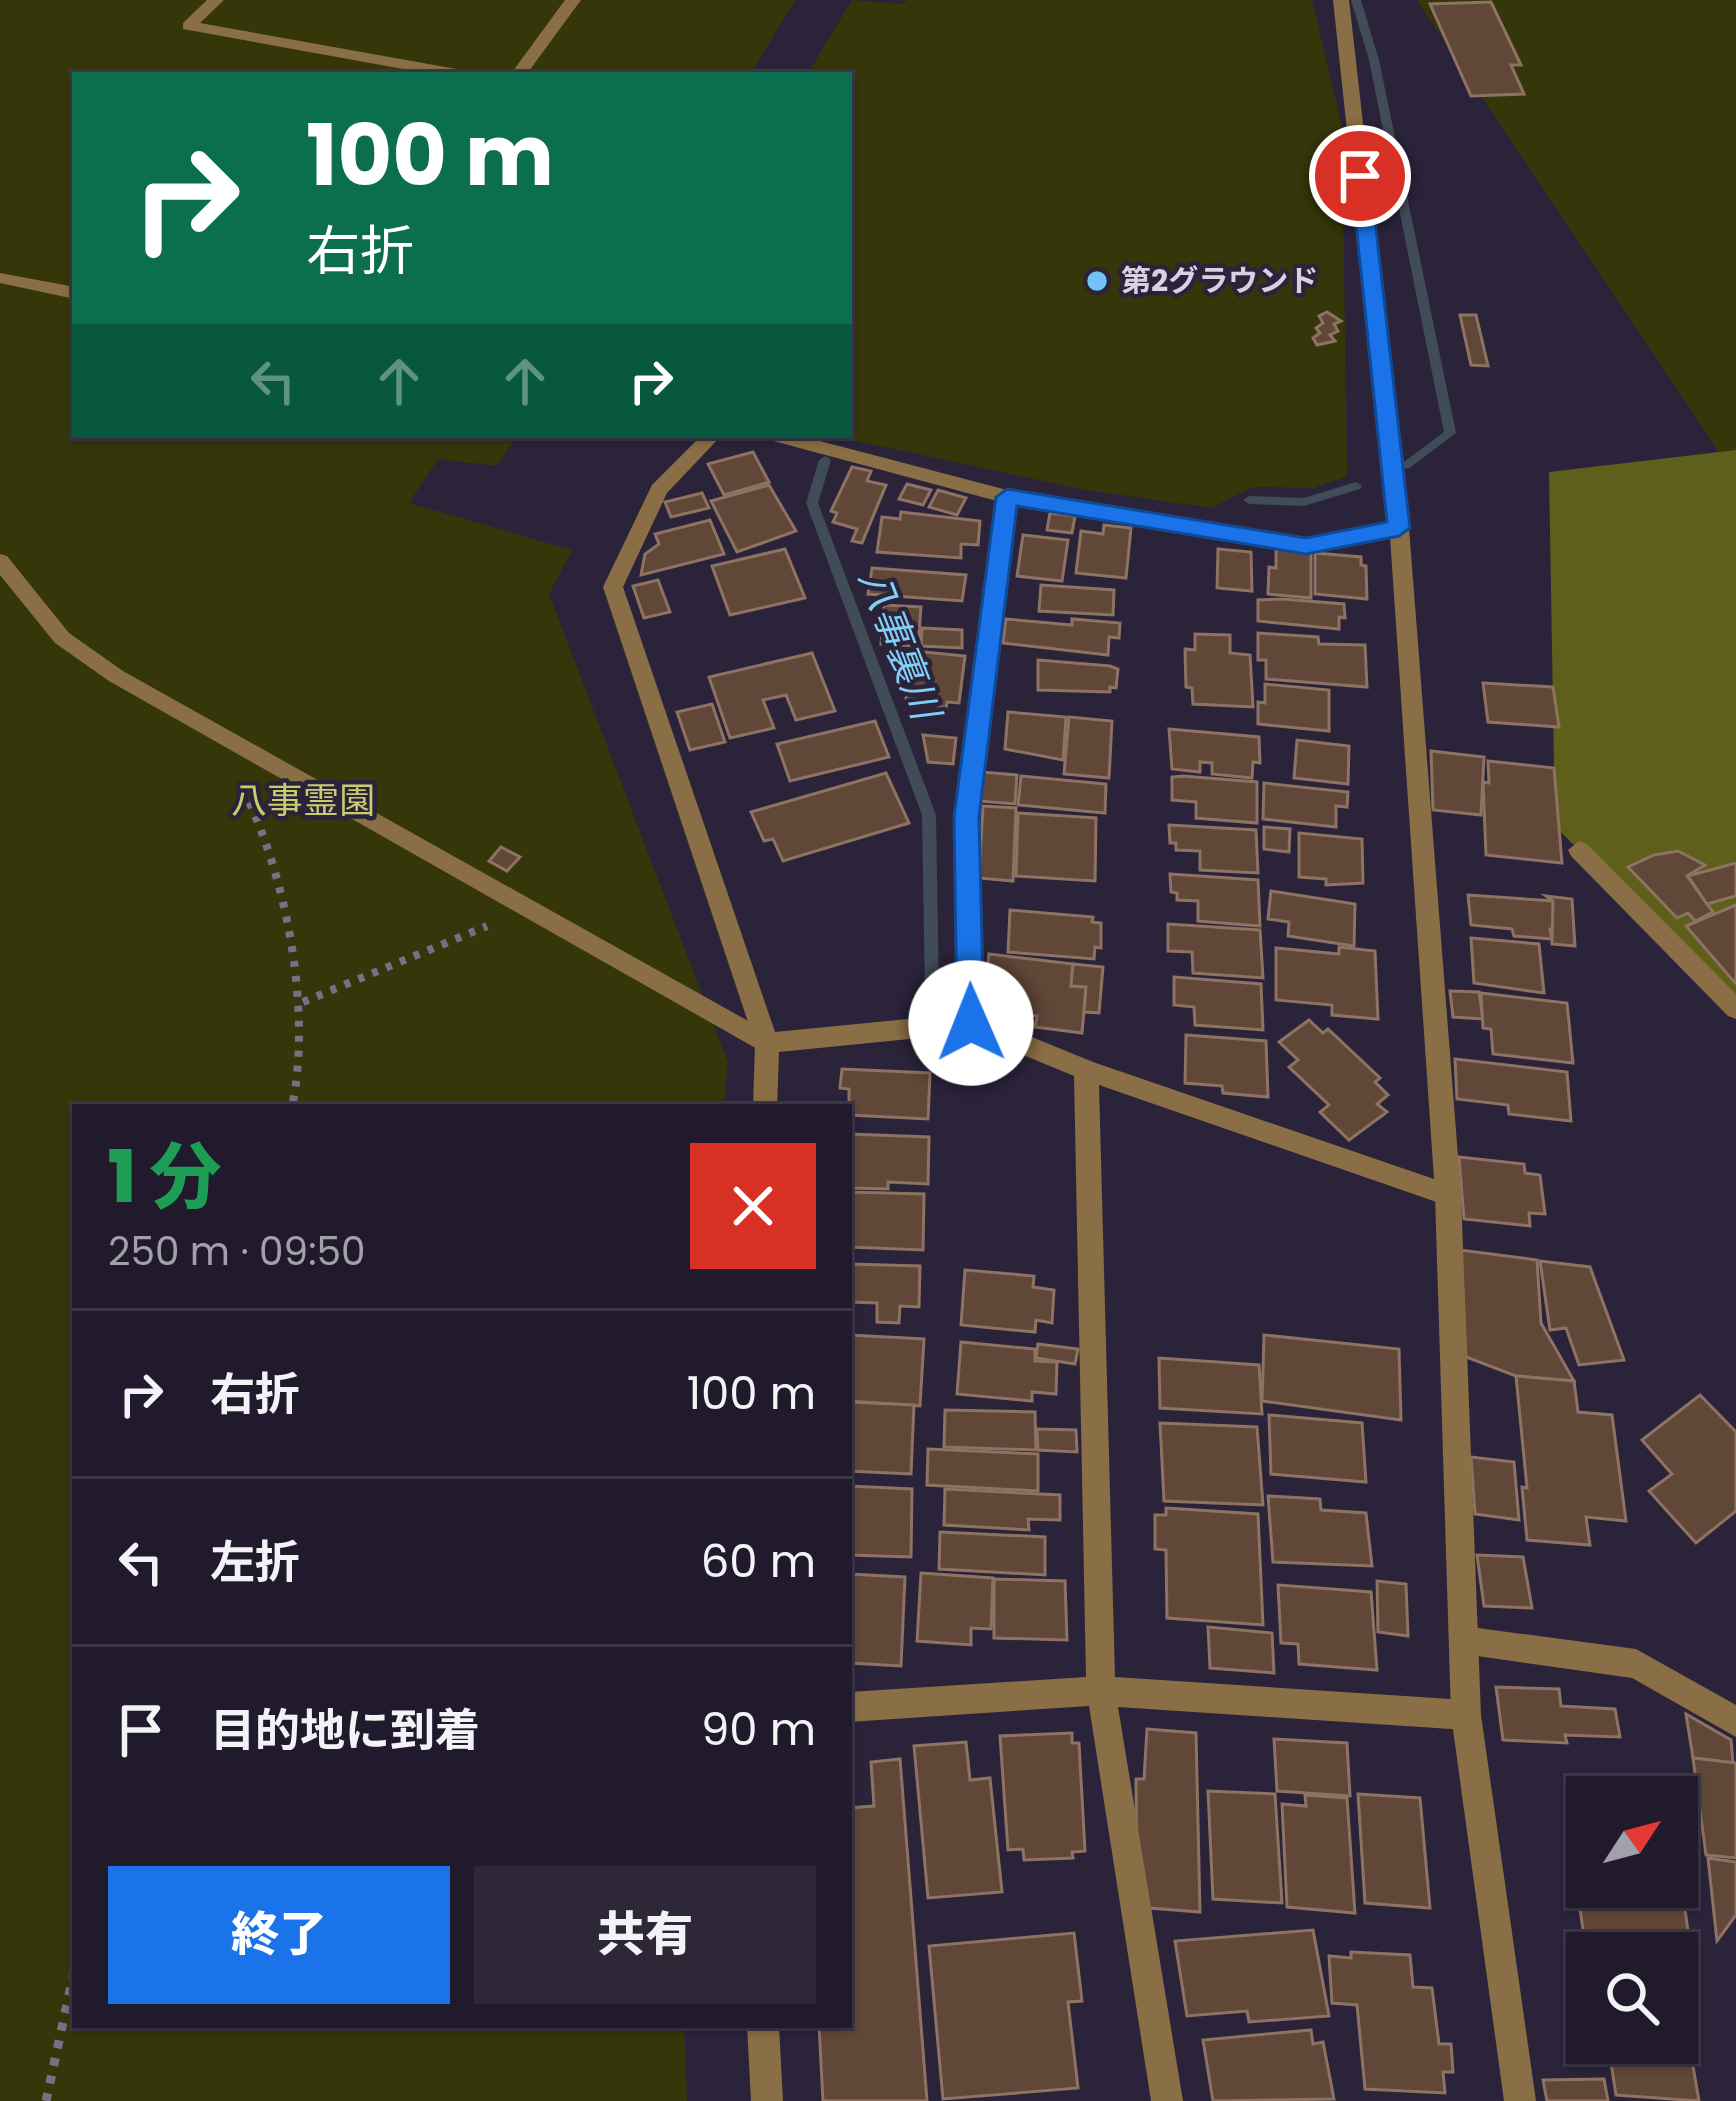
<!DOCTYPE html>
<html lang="ja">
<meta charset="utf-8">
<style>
:root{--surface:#201a2c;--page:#2d2738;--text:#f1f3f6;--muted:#a2a1a9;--line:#3d3848;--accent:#1a73e8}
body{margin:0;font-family:Poppins,"Noto Sans JP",sans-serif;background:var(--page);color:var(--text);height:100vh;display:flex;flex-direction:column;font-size:45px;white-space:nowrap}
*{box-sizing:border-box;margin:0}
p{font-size:39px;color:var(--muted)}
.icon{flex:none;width:66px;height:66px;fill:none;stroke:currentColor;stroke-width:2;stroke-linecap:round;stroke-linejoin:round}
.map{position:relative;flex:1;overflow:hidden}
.details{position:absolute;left:72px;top:1104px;width:780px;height:924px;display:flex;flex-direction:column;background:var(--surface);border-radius:0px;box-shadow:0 3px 9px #0004,0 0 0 3px var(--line)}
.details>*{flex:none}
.hud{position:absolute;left:72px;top:72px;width:780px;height:366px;border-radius:0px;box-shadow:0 3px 9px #0004,0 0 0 3px var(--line);background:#0b6e4f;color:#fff;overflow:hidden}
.needle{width:78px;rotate:54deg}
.tools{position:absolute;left:1566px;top:1776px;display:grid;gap:24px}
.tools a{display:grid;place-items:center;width:132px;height:132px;border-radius:0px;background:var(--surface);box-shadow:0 3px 9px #0004,0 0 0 3px var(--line);font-size:60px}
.pin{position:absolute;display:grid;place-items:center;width:102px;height:102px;color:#fff;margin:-51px;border:6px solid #fff;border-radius:50%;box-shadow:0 3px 12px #0007}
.me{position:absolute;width:132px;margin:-66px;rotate:359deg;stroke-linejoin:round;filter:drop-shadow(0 0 9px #0008)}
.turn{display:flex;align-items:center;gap:42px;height:252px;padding:0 36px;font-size:54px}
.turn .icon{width:156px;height:156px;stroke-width:2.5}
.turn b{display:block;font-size:84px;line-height:102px}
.lanes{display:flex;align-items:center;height:114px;padding:0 36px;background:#0003;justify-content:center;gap:60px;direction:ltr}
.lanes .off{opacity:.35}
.round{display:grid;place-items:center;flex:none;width:126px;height:126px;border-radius:0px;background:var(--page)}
.headline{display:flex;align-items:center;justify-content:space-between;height:204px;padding:0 36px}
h1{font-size:72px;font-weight:800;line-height:90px;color:#1e9e55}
.button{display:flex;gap:24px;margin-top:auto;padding:24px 36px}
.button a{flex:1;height:138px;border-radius:0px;background:var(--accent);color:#fff;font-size:48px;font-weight:800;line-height:138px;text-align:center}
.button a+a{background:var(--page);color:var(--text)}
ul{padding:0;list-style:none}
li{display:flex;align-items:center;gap:36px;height:168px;padding:0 36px;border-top:3px solid var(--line)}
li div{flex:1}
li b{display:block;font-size:45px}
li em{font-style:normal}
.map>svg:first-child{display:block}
</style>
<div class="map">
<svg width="1736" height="2101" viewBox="0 0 1736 2101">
<rect width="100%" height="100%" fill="#2a233a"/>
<g fill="#353609">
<polygon points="0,0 795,0 750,75 75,75 75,435 518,435 497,466 438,459 409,503 572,550 549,594 728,1062 724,1107 75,1107 75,2025 684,2025 687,2101 0,2101"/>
<polygon points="852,0 902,4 907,0 1312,0 1342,127 1347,476 1314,488 1253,487 1212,508 1085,490 829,435 849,435 849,75 807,75"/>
<polygon points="1417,0 1736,0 1736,451 1719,452"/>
</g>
<polygon fill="#5d5f1a" points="1736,450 1736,1011 1555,826 1549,472"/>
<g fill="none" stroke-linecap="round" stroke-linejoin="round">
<g fill="#404c58" fill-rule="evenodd">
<polygon points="1351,0 1361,0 1379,60 1456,433 1408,469 1404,468 1404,462 1444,432 1369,60"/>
<polygon points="825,456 831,460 818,503 936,815 939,996 937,1000 927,1000 925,996 922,815 806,503 819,460"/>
<polygon points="1356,482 1362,486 1360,489 1304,506 1249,504 1243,500 1249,496 1304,498"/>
</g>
</g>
<g fill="#604737" stroke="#8e7262" stroke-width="3">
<polygon points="1491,2 1521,65 1511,65 1524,94 1471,96 1430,4"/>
<polygon points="1327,312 1341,321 1334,324 1338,331 1330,335 1335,341 1317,345 1313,338 1320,333 1316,328 1323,323 1319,316"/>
<polygon points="1460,315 1476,315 1488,366 1471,365"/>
<polygon points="753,452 769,482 724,495 708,464"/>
<polygon points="852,467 871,471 867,481 886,485 862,543 852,541 857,529 833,522 837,513 831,511"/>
<polygon points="907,484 931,490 923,505 899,499"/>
<polygon points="769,485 796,531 737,552 711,501"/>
<polygon points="938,490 966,498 957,515 929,507"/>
<polygon points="702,493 709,508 671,517 665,502"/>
<polygon points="901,512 980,521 978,545 961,544 961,558 877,552 882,517 900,519"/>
<polygon points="1050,513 1075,516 1072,533 1047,530"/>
<polygon points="710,520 724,554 641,575 645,554 659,544 655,534"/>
<polygon points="1104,525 1131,528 1126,578 1076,573 1081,531 1103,534"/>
<polygon points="1023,535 1068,540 1062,581 1017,576"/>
<polygon points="785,549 805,598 730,615 712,566"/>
<polygon points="1218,549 1251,552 1252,591 1217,588"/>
<polygon points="1276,549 1311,552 1311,598 1268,594 1269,567 1276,568"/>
<polygon points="1315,553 1361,557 1361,565 1366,566 1367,599 1315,594"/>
<polygon points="872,568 966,575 962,601 868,594"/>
<polygon points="658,580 670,612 644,618 633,586"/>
<polygon points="1041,585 1114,590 1113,615 1039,611"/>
<polygon points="1282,599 1344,604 1345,618 1339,617 1339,629 1258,621 1258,600"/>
<polygon points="884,605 921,607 918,646 881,644"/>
<polygon points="1006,619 1072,625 1072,619 1120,623 1119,638 1109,637 1108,655 1003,643"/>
<polygon points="922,628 962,630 962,648 921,646"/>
<polygon points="1258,633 1318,637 1319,644 1365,645 1367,687 1266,679 1266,660 1258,660"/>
<polygon points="1195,634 1230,635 1230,653 1250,655 1253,707 1193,704 1192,688 1186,687 1185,649 1195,650"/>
<polygon points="905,650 965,656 959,703 947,702 946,708 906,699 908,685 899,684"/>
<polygon points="812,653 835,711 796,720 786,695 763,700 774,728 730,738 709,677"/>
<polygon points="1038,660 1110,666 1118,669 1116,688 1110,687 1110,692 1038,690"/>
<polygon points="1483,683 1553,687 1559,727 1488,722"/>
<polygon points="1265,684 1329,690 1329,731 1258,724 1258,702 1265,703"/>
<polygon points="712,704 725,742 690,750 677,712"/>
<polygon points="1008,712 1066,717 1063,760 1005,749"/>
<polygon points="1069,717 1112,721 1109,778 1064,774"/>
<polygon points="875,721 889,757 790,781 777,744"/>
<polygon points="1169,729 1259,737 1260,763 1253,762 1252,778 1212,774 1212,763 1200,762 1200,772 1172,769"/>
<polygon points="923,735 956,738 953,764 928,762"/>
<polygon points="1297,740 1349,746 1348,784 1294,778"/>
<polygon points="1431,751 1484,757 1481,815 1433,810"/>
<polygon points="1488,761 1554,768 1562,863 1486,855 1483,782 1489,783"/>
<polygon points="981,772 1017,775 1015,804 978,801"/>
<polygon points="886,773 909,823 783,861 773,839 764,841 751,812"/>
<polygon points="1021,776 1106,784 1105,813 1018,805"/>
<polygon points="1183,776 1257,782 1257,823 1196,818 1196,802 1172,800 1172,777"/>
<polygon points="1264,783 1348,792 1347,807 1336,806 1336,827 1263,819"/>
<polygon points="983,806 1016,808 1013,881 979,878"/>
<polygon points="1018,813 1096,818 1095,881 1016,876"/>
<polygon points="1169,825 1256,830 1258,873 1200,870 1200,851 1176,850 1176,843 1170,843"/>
<polygon points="1264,827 1290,829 1289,852 1264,849"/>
<polygon points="1299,833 1362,839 1363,883 1326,885 1326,879 1299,877"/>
<polygon points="501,847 520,857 507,871 489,861"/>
<polygon points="1678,851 1705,865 1687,876 1713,912 1695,921 1688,913 1677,918 1628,867 1654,855"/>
<polygon points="1736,863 1736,896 1707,904 1688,876"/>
<polygon points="1170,874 1258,880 1260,926 1198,921 1198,901 1177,900 1177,893 1171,892"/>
<polygon points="1271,891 1355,904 1354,946 1288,936 1289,922 1268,919"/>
<polygon points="1468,895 1553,901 1556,929 1550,929 1552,939 1514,936 1512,929 1471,925"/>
<polygon points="1546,896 1572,899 1575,946 1552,944 1553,901"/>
<polygon points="1736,905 1736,984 1686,926"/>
<polygon points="1010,910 1093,917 1092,922 1101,923 1101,948 1095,947 1094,959 1008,952"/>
<polygon points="1168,924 1260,930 1263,978 1193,973 1192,952 1168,951"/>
<polygon points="1471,938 1539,944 1544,993 1474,983"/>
<polygon points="1339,947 1375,951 1378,1019 1332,1015 1332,1005 1276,1000 1276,948 1339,954"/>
<polygon points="989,954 1073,964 1071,986 1086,987 1082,1033 1035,1027 1037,1016 1017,1013 1018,1000 984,995"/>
<polygon points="1073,964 1103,967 1099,1013 1084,1012 1086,987 1071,986"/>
<polygon points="1174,977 1261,984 1263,1030 1195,1025 1194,1007 1174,1005"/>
<polygon points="1450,991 1479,992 1483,1019 1453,1017"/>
<polygon points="1481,993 1567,1003 1573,1063 1493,1054 1491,1029 1483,1028"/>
<polygon points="1309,1020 1323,1033 1328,1029 1380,1078 1375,1082 1388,1095 1377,1104 1387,1112 1349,1140 1320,1112 1329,1105 1289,1067 1298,1060 1279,1042"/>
<polygon points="1186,1035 1266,1041 1268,1097 1223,1093 1222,1086 1185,1083"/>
<polygon points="1455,1059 1567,1072 1571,1121 1509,1114 1508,1105 1457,1099"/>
<polygon points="842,1069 930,1073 928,1119 849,1115 849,1089 840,1088"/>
<polygon points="849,1134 929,1137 928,1184 888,1182 888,1189 849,1188"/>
<polygon points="1459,1157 1524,1164 1525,1173 1540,1175 1545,1214 1529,1213 1530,1226 1464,1219"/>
<polygon points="849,1192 924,1194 923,1250 849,1247"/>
<polygon points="1460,1250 1537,1260 1541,1323 1574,1381 1516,1376 1466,1357"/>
<polygon points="1540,1261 1590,1267 1624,1360 1579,1365 1566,1328 1550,1330"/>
<polygon points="849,1264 920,1266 919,1307 900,1306 899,1323 877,1322 877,1303 849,1302"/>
<polygon points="965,1270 1034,1276 1033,1287 1054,1290 1052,1323 1036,1320 1035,1332 961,1325"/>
<polygon points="849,1335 924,1339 920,1406 849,1401"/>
<polygon points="1264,1335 1399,1349 1401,1420 1262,1401"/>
<polygon points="961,1342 1035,1349 1035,1361 1057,1362 1056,1394 1032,1392 1032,1401 957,1394"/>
<polygon points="1038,1344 1078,1349 1075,1364 1036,1358"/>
<polygon points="1159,1358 1259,1365 1262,1414 1160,1408"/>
<polygon points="1516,1376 1574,1381 1578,1412 1612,1415 1626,1521 1586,1517 1590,1545 1527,1540 1522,1487 1527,1488"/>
<polygon points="1700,1395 1736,1432 1736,1511 1696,1543 1649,1491 1672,1474 1642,1440"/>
<polygon points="849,1402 914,1405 911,1474 849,1471"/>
<polygon points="945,1410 1035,1412 1036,1450 944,1447"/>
<polygon points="1269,1415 1362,1423 1366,1482 1271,1474"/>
<polygon points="1160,1423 1257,1427 1263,1505 1164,1501"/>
<polygon points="1037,1429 1076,1430 1077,1452 1038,1450"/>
<polygon points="928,1449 1038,1454 1038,1491 927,1485"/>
<polygon points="1471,1457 1514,1462 1519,1520 1475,1514"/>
<polygon points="849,1486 912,1489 911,1557 849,1555"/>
<polygon points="945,1489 1060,1495 1060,1520 1028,1519 1029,1530 944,1525"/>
<polygon points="1268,1496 1320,1499 1321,1510 1366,1513 1372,1566 1273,1562"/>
<polygon points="1166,1508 1258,1514 1263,1625 1167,1618 1166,1550 1155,1549 1155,1515 1166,1515"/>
<polygon points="940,1532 1045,1537 1045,1575 939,1569"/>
<polygon points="1477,1555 1523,1557 1532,1608 1484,1606"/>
<polygon points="921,1573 993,1578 991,1629 971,1628 971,1645 917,1641"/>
<polygon points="849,1574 905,1577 901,1666 849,1663"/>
<polygon points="994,1579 1065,1581 1067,1640 994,1638"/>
<polygon points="1377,1581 1406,1584 1408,1636 1378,1632"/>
<polygon points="1278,1585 1371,1592 1377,1670 1299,1664 1298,1644 1281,1643"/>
<polygon points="1208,1627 1272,1633 1274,1673 1210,1668"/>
<polygon points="1496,1687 1559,1689 1561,1706 1615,1709 1620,1737 1565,1735 1567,1743 1503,1740"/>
<polygon points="1686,1714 1731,1740 1733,1763 1693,1758"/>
<polygon points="1147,1729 1196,1733 1200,1912 1137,1907 1136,1779 1144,1779"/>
<polygon points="1072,1733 1072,1743 1079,1743 1085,1851 1072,1852 1073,1858 1024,1860 1023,1849 1008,1850 1000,1736"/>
<polygon points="1274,1739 1347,1743 1350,1796 1277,1791"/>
<polygon points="966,1742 970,1780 990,1778 1002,1892 928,1898 914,1746"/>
<polygon points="1693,1758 1736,1763 1736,1858 1706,1855"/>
<polygon points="900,1759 927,2101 823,2101 819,2025 849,2025 849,1808 874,1806 871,1762"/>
<polygon points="1208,1791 1275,1794 1282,1903 1213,1899"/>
<polygon points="1358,1794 1420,1798 1430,1908 1365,1903"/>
<polygon points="1305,1795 1347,1798 1355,1913 1287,1907 1282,1804 1306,1806"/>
<polygon points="1569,1836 1587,1837 1587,1887 1677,1887 1677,1851 1691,1953 1586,1949"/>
<polygon points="1708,1858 1736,1862 1736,1915 1717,1941"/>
<polygon points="1313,1930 1329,2016 1249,2022 1247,2011 1187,2016 1175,1941"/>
<polygon points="1074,1933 1082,2001 1068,2002 1078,2088 943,2099 929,1946"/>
<polygon points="1351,1952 1410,1955 1413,1987 1432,1988 1439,2044 1451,2044 1453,2072 1443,2072 1445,2093 1365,2089 1357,2005 1332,2003 1329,1956 1351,1958"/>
<polygon points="1677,1997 1687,1998 1692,2026 1686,2025 1699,2101 1616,2095 1608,2043 1677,2043"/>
<polygon points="1311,2030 1313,2044 1323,2042 1334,2099 1213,2101 1203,2040"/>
<polygon points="1604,2079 1608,2101 1547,2101 1543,2080"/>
</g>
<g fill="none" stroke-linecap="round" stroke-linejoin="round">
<g stroke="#767084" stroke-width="8" stroke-dasharray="6 9" stroke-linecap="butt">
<path d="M 243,789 C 287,877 312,1011 292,1107"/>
<polyline points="303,1002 487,926"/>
</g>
<polyline stroke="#767084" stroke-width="9" stroke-dasharray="8 10" stroke-linecap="butt" points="46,2101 75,1967"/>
<g fill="#8a6e45" fill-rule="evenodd">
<polygon points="207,0 224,0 200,23 462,70 470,75 436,75 183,29 183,23"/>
<polygon points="565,0 581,0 526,75 510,75"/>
<polygon points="0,273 75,287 75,299 0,283"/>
<polygon points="0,554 7,556 69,633 123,671 775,1036 779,1043 775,1050 759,1050 109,681 55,643 0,575"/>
<polygon points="1448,1184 1457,1187 1461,1195 1481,1715 1536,2101 1504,2101 1451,1715 1435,1195 1439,1187"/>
</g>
<g fill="#8a6e45" fill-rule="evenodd">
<path d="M 1333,0 L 1349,0 L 1409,528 L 1461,1195 L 1457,1203 L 1448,1206 L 1099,1085 L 1115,1677 L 1466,1700 L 1476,1705 L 1481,1715 L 1476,1725 L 1466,1730 L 1118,1707 L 1183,2101 L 1151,2101 L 1089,1706 L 849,1722 L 849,1692 L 1086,1677 L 1074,1076 L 970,1033 L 779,1052 L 777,1107 L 753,1107 L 755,1043 L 603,587 L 652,485 L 702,435 L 722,435 L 667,493 L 623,587 L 775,1032 L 959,1014 L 956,817 L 997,501 L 766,439 L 764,435 L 797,435 L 1007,490 L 1306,539 L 1389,523 ZM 1016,505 L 1306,553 L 1390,537 L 1434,1179 L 1093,1062 L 983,1017 L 978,817 Z"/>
<polygon points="1579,841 1587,844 1736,994 1736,1019 1728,1016 1571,856 1568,850"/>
<polygon points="1463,1626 1636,1649 1736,1705 1736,1737 1632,1678 1463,1654 1453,1650 1449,1640 1453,1630"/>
<polygon points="747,2025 779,2025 783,2101 751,2101"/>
</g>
</g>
<polygon fill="#1a73e8" stroke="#114b97" stroke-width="3" points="1360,170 1370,176 1410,528 1399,536 1306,554 1017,506 979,817 984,1023 980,1031 961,1031 957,1023 954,817 996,497 1007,489 1306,538 1387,522 1351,176"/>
<circle fill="#73c1f5" stroke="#2a233a" stroke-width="4.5" cx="1097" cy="281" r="12"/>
<g text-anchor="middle" stroke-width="9" stroke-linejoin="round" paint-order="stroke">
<g font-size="30" font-weight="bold" fill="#d6d2e1" stroke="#2a233a" text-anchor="start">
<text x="1121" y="291">第2グラウンド</text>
</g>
<g font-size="36" fill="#c9cc6d" stroke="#2a233a">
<text x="303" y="813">八事霊園</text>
</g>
<g font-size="39" font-style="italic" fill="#81cef7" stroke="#2a233a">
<text transform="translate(900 644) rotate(69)" y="14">八事裏川</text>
</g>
</g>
</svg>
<div class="tools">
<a><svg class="needle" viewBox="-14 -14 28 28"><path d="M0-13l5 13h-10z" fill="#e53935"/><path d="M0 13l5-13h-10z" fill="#a2a1a9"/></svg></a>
<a><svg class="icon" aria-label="search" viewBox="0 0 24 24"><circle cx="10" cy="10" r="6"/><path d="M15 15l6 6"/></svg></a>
</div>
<div class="pin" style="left:1360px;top:176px;background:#d93025"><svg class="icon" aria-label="arrive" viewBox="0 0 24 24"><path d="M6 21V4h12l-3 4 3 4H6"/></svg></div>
<svg class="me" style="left:971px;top:1023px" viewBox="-20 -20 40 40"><circle r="19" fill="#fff"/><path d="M0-13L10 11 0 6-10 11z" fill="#1a73e8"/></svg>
<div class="hud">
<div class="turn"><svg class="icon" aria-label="right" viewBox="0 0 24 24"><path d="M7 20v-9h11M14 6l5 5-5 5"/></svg><div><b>100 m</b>右折</div></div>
<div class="lanes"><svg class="icon off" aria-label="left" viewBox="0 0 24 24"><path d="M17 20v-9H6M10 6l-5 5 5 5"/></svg><svg class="icon off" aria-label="ahead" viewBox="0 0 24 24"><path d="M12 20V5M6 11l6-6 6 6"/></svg><svg class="icon off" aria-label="ahead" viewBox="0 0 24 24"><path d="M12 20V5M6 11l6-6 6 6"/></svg><svg class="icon" aria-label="right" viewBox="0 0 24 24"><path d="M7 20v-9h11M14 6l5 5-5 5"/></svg></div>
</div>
<section class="details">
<div class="headline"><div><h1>1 分</h1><p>250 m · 09:50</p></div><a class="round" style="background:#d93025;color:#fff"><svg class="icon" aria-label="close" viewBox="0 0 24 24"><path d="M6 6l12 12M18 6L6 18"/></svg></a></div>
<ul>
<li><svg class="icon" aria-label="right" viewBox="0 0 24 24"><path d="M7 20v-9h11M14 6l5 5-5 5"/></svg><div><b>右折</b></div><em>100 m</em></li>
<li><svg class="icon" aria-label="left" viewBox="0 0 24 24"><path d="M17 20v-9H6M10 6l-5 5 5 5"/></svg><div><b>左折</b></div><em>60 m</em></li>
<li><svg class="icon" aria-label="arrive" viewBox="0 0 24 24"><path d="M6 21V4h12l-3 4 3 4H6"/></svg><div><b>目的地に到着</b></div><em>90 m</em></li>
</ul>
<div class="button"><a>終了</a><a>共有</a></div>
</section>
</div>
